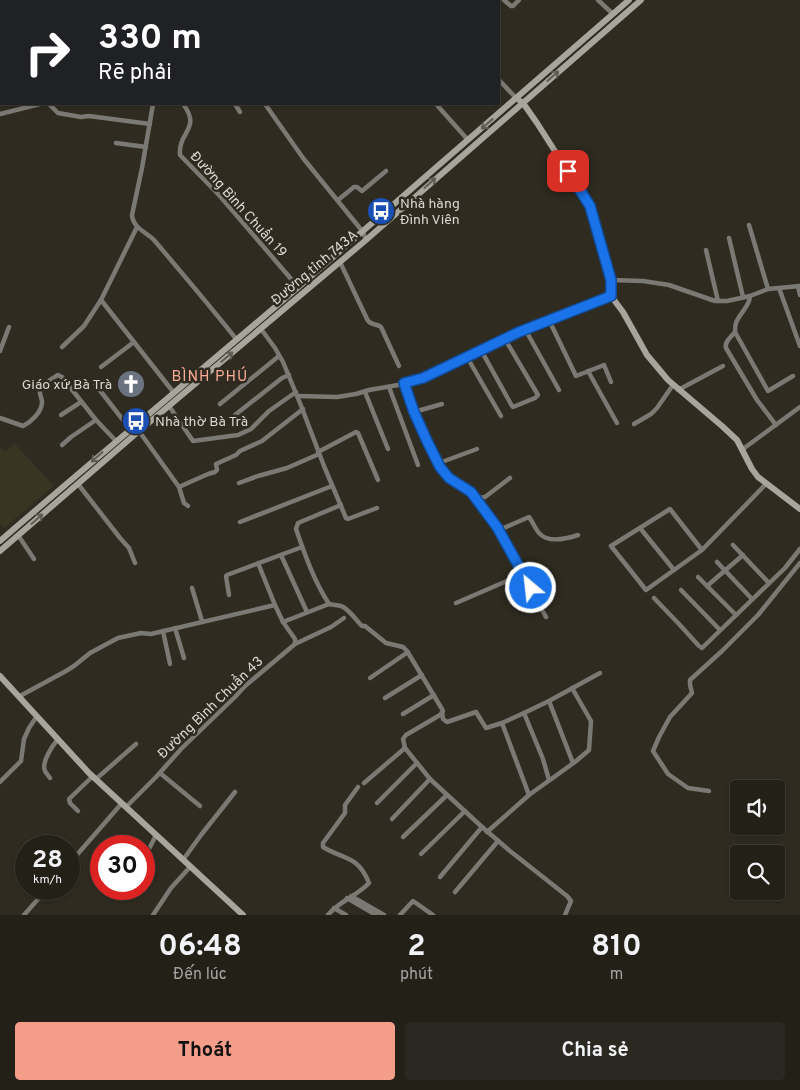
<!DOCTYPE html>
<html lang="vi">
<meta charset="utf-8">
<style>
:root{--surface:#232018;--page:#2b2821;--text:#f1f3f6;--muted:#a3a3a2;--line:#403e37;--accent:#f49e89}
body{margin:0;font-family:Overpass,sans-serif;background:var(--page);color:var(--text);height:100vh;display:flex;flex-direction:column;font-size:19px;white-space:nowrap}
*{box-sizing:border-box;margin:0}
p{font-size:16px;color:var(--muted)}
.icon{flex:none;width:28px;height:28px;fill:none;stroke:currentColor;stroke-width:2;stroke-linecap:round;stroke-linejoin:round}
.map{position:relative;height:915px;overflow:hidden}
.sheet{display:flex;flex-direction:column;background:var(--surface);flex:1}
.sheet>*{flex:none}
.guide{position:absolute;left:0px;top:0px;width:500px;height:105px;box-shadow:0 1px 4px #0004,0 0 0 1px var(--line);background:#202124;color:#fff;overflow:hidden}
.buttons{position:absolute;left:730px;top:780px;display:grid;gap:10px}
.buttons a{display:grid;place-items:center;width:55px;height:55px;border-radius:5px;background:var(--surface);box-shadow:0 1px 4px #0004,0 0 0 1px var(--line);font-size:25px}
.speed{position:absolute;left:15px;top:835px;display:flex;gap:10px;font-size:25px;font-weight:700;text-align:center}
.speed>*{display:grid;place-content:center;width:65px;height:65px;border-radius:50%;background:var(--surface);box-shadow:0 1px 4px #0004,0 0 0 1px var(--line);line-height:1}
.speed small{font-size:12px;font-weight:400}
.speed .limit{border:8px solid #d22;background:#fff;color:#111}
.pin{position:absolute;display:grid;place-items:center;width:42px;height:42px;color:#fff;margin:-21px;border-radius:10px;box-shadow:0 2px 8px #0006}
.me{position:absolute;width:55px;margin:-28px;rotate:332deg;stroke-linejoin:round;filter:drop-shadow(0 0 4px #0008)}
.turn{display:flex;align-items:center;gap:18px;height:105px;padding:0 15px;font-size:22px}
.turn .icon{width:65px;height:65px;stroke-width:2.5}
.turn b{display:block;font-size:35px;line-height:42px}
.eta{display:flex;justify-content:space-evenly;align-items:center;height:85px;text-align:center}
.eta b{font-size:30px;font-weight:700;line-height:35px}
.button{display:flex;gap:10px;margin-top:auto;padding:10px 15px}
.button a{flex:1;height:58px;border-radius:5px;background:var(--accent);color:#111;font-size:20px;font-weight:700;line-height:58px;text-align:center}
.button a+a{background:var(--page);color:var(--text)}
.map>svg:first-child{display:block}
</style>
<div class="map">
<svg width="800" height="915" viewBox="0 0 800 915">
<rect width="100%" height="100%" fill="#2f2b20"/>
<polygon fill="#3a3423" points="14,443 54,486 4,528 0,523 0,447 6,452"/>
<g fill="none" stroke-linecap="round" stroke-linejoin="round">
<g stroke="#7a7973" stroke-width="4.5">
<polyline points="260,0 260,1"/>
<polyline points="323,0 337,1"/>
<polyline points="504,0 511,6 513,6 519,0"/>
<polyline points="598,0 613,14"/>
<polyline points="119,1 119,0"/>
<polyline points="160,1 160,0"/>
<polyline points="391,1 391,0"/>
<polyline points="449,1 450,0"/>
<polyline points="499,80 517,99"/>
<polyline points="49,104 58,113 81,117 89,116 150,124"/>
<path d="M 153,104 L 142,168 L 132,215 C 133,228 146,232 154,240 C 182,273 210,306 237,340"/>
<path d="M 183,104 C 202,129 178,131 180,155 L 219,195 L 298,287"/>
<polyline points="235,104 240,112"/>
<polyline points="265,104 303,158 363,232 366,240"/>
<polyline points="436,104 468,140"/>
<polyline points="0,114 40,104"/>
<polyline points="116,143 146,147"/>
<polyline points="338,200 354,187 357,187 362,191 386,171"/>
<polyline points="749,225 768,289"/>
<polyline points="137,227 101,300 174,393"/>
<polyline points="729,238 743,297"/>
<polyline points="706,250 718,301"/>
<path d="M 340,262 L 367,319 C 370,326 377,323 381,327 L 399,366"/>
<polyline points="611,280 643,281 669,285 715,301 727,301 750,296 768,289 800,286"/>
<polyline points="798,286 800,295"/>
<polyline points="779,288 800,346"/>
<path d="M 750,296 C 750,306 739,314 736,323 C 735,326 735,330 735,332 L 768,391 L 793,376"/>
<polyline points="549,320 576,376 604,365 611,382"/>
<polyline points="261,329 275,348 283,362 300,403 324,466 346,518 348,519 377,508"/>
<polyline points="525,329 559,390"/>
<path d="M 735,332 C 731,337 724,342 726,348 L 757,400 L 776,425"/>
<polyline points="62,347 84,326 101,300"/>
<polyline points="481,350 512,406 513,407 535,398 538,395 505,339"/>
<polyline points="0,351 9,327"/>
<polyline points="467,357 501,416"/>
<polyline points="101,367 134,342"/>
<polyline points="588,371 617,423"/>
<polyline points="404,383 414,412 427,441 441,467 449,478 471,491 497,527 546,617"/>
<polyline points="95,384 130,429"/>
<polyline points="389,387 418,465"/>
<polyline points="678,390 723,366"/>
<polyline points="365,392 388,449"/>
<polyline points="297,396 337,397 356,394 369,390 398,385 423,378 519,332 611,296"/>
<polyline points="220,404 279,356"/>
<polyline points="169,406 193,441 238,435 251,429 269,411 296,392"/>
<polyline points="414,412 442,404"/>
<polyline points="61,415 81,402"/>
<polyline points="235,415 282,378 289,375"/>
<path d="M 0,418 L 23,426 C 31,422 42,412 42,402 C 42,398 39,394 40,390 C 42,384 53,378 58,375 L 62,377 L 96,420 L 116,441"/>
<polyline points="634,424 651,414 657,408 673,385"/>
<polyline points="139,431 179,487 208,474 215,472 217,470 216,464 236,455 240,451 262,441 303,409"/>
<polyline points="62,445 71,437 96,420"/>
<polyline points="743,449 800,407"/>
<polyline points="318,452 356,432 358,433 378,480"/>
<polyline points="439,463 477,449"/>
<polyline points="239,483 258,476 287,468 319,454"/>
<polyline points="78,484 120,538 129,548 135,563"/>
<polyline points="179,487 184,503 188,506"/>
<polyline points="476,499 485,497 510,478"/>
<path d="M 341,505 L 298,523 L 296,529 C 305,555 314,581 329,604 C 333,605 337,605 341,606 C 348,608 357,621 362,626 L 365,626 L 386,643 L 403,647 L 407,651 L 442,709 L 443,711 L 440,715 L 406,735 L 403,739 L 405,748 L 430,779 L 482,827 L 510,851 L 567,896 L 571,901 L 565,915"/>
<polyline points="240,522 332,486"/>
<polyline points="640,528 674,570"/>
<path d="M 499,530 L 529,517 C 533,522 535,529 540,534 C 549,543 566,539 578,535"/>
<polyline points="18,535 34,559"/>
<polyline points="733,545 769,583"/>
<polyline points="702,550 670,509 611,546 646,590 702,550 766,484"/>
<polyline points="281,555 307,612"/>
<polyline points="717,562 752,599"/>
<polyline points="258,563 275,605"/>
<polyline points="698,577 736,615"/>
<polyline points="707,586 743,555"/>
<polyline points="192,588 202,621"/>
<polyline points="681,590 720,630"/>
<polyline points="229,595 226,576 227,575 302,547"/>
<polyline points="654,598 679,624 699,646 702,648 785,568 800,549"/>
<polyline points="456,603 523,574"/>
<polyline points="175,628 184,658"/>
<polyline points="163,631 170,664"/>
<polyline points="295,644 331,627 344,618"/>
<polyline points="370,678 408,652"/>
<polyline points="20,696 66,671 74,666 90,653 118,638 141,633 151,634 275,605 283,622 329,604"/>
<polyline points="385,698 422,675"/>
<polyline points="549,701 573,763"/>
<polyline points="442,712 443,719 447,722 476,712 486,728 502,723 524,713 543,759 549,780"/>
<polyline points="524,713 549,701 600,673"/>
<polyline points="403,714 434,695"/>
<polyline points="502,723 529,795"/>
<polyline points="160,773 200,806"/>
<path d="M 50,778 C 48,775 46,773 45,771 C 41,762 53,745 58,739"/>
<polyline points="96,779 136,744"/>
<polyline points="0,782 21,761 24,739 29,728 37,716"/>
<polyline points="364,783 405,748"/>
<polyline points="709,791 688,788 668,774 653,751 659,737 670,717 692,693 690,685 690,680 722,651 758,615 800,563"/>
<polyline points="377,803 417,763"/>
<polyline points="126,807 156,777 182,748 235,697 245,686 295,644 295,639 283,622"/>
<polyline points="78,811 70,803 69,799 93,776"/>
<polyline points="392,819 430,779"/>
<polyline points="487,832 529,795 575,762 589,750 591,721 572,688"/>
<polyline points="403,837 447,795"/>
<polyline points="421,854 465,811"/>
<polyline points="144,859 156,835"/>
<polyline points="183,860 201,835 235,792"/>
<polyline points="69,864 122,803"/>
<polyline points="440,877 482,827"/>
<polyline points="455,892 498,841"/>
<polyline points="351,896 384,915"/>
<polyline points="347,898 376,915"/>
<polyline points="334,908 346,915"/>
<polyline points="24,915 47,889"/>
<polyline points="153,915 171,888 190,867"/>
<path d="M 328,915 C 339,901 357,896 369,883 C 358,855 344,860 323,847 L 323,843 L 345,813 L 345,805 L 358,787"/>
<polyline points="400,915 413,901 433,915"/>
</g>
<g stroke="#a8a59c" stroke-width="6">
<polyline points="520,101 523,103 537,123 590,206 611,280 611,296 623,312 647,355 668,380 722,426 737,440 752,469 758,477 800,509"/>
<path d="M 0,541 C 98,456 197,374 295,290 C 407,194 518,97 629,0"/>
<polyline points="0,551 139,431 366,240 641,0"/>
<polyline points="0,676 89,773 243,915"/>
</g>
</g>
<defs><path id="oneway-shaft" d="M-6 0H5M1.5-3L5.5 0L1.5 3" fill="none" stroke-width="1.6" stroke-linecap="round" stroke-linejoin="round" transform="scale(1.25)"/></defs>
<g stroke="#5f5c52">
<use href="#oneway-shaft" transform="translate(553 76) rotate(-41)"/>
<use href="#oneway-shaft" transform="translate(487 124) rotate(139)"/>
<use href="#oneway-shaft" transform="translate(430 183) rotate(-41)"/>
<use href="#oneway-shaft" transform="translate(227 357) rotate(-40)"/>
<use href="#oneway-shaft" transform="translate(97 457) rotate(139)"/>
<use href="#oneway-shaft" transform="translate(37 519) rotate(-41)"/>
</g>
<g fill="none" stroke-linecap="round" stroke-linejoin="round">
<defs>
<polyline id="route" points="531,588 497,527 471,492 449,478 440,467 427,441 414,412 404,383 423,378 519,332 611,296 611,280 590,206 568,171"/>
</defs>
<use href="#route" stroke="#114b97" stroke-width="12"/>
<use href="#route" stroke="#1a73e8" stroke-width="9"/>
</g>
<defs>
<symbol id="bus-disc" viewBox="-11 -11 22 22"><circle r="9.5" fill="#1a4fb4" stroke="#2f2b20"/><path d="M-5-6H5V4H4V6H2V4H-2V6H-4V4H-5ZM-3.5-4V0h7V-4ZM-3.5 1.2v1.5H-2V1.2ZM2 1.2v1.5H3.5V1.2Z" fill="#fff"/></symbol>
<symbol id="church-disc" viewBox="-11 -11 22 22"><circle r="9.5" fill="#6b7280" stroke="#2f2b20"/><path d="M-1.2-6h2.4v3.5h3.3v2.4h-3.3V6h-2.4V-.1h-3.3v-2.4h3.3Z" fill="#fff"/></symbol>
</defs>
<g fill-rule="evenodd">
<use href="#bus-disc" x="365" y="195" width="32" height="32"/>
<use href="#church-disc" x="115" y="368" width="32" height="32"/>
<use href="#bus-disc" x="120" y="405" width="32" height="32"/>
</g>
<g text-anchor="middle" stroke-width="5" stroke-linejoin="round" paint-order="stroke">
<g font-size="14" fill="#dad8d1" stroke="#2f2b20" text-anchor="start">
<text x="400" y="208">Nhà hàng<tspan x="400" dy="16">Đình Viên</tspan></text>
<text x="112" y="389" text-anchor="end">Giáo xứ Bà Trà</text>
<text x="155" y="426">Nhà thờ Bà Trà</text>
</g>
<g font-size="14" fill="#dad8d1" stroke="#2f2b20">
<text transform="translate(239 204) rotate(48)" y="5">Đường Bình Chuẩn 19</text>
<text transform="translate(314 267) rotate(-40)" y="5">Đường tỉnh 743A</text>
<text transform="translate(210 707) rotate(-44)" y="5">Đường Bình Chuẩn 43</text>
</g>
<g font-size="15" letter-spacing="1" fill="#fbaa96" stroke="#2f2b20">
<text x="210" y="381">BÌNH PHÚ</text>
</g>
</g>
</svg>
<div class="buttons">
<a><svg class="icon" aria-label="sound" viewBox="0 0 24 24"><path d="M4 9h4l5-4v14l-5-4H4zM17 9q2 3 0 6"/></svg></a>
<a><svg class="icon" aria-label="search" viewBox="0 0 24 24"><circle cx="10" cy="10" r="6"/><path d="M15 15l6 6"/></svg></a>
</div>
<div class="speed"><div>28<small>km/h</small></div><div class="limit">30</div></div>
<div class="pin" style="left:568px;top:171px;background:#d93025"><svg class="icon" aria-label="arrive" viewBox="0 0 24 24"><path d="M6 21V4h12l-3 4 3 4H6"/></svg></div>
<svg class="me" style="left:531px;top:588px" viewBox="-20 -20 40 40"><circle r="17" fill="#1a73e8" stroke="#fff" stroke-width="3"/><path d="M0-11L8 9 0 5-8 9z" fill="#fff"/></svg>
<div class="guide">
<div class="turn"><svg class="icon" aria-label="right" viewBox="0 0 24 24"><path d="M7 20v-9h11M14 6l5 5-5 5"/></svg><div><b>330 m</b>Rẽ phải</div></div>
</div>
</div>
<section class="sheet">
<div class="eta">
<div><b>06:48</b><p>Đến lúc</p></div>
<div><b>2</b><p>phút</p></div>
<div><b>810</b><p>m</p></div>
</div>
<div class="button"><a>Thoát</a><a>Chia sẻ</a></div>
</section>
